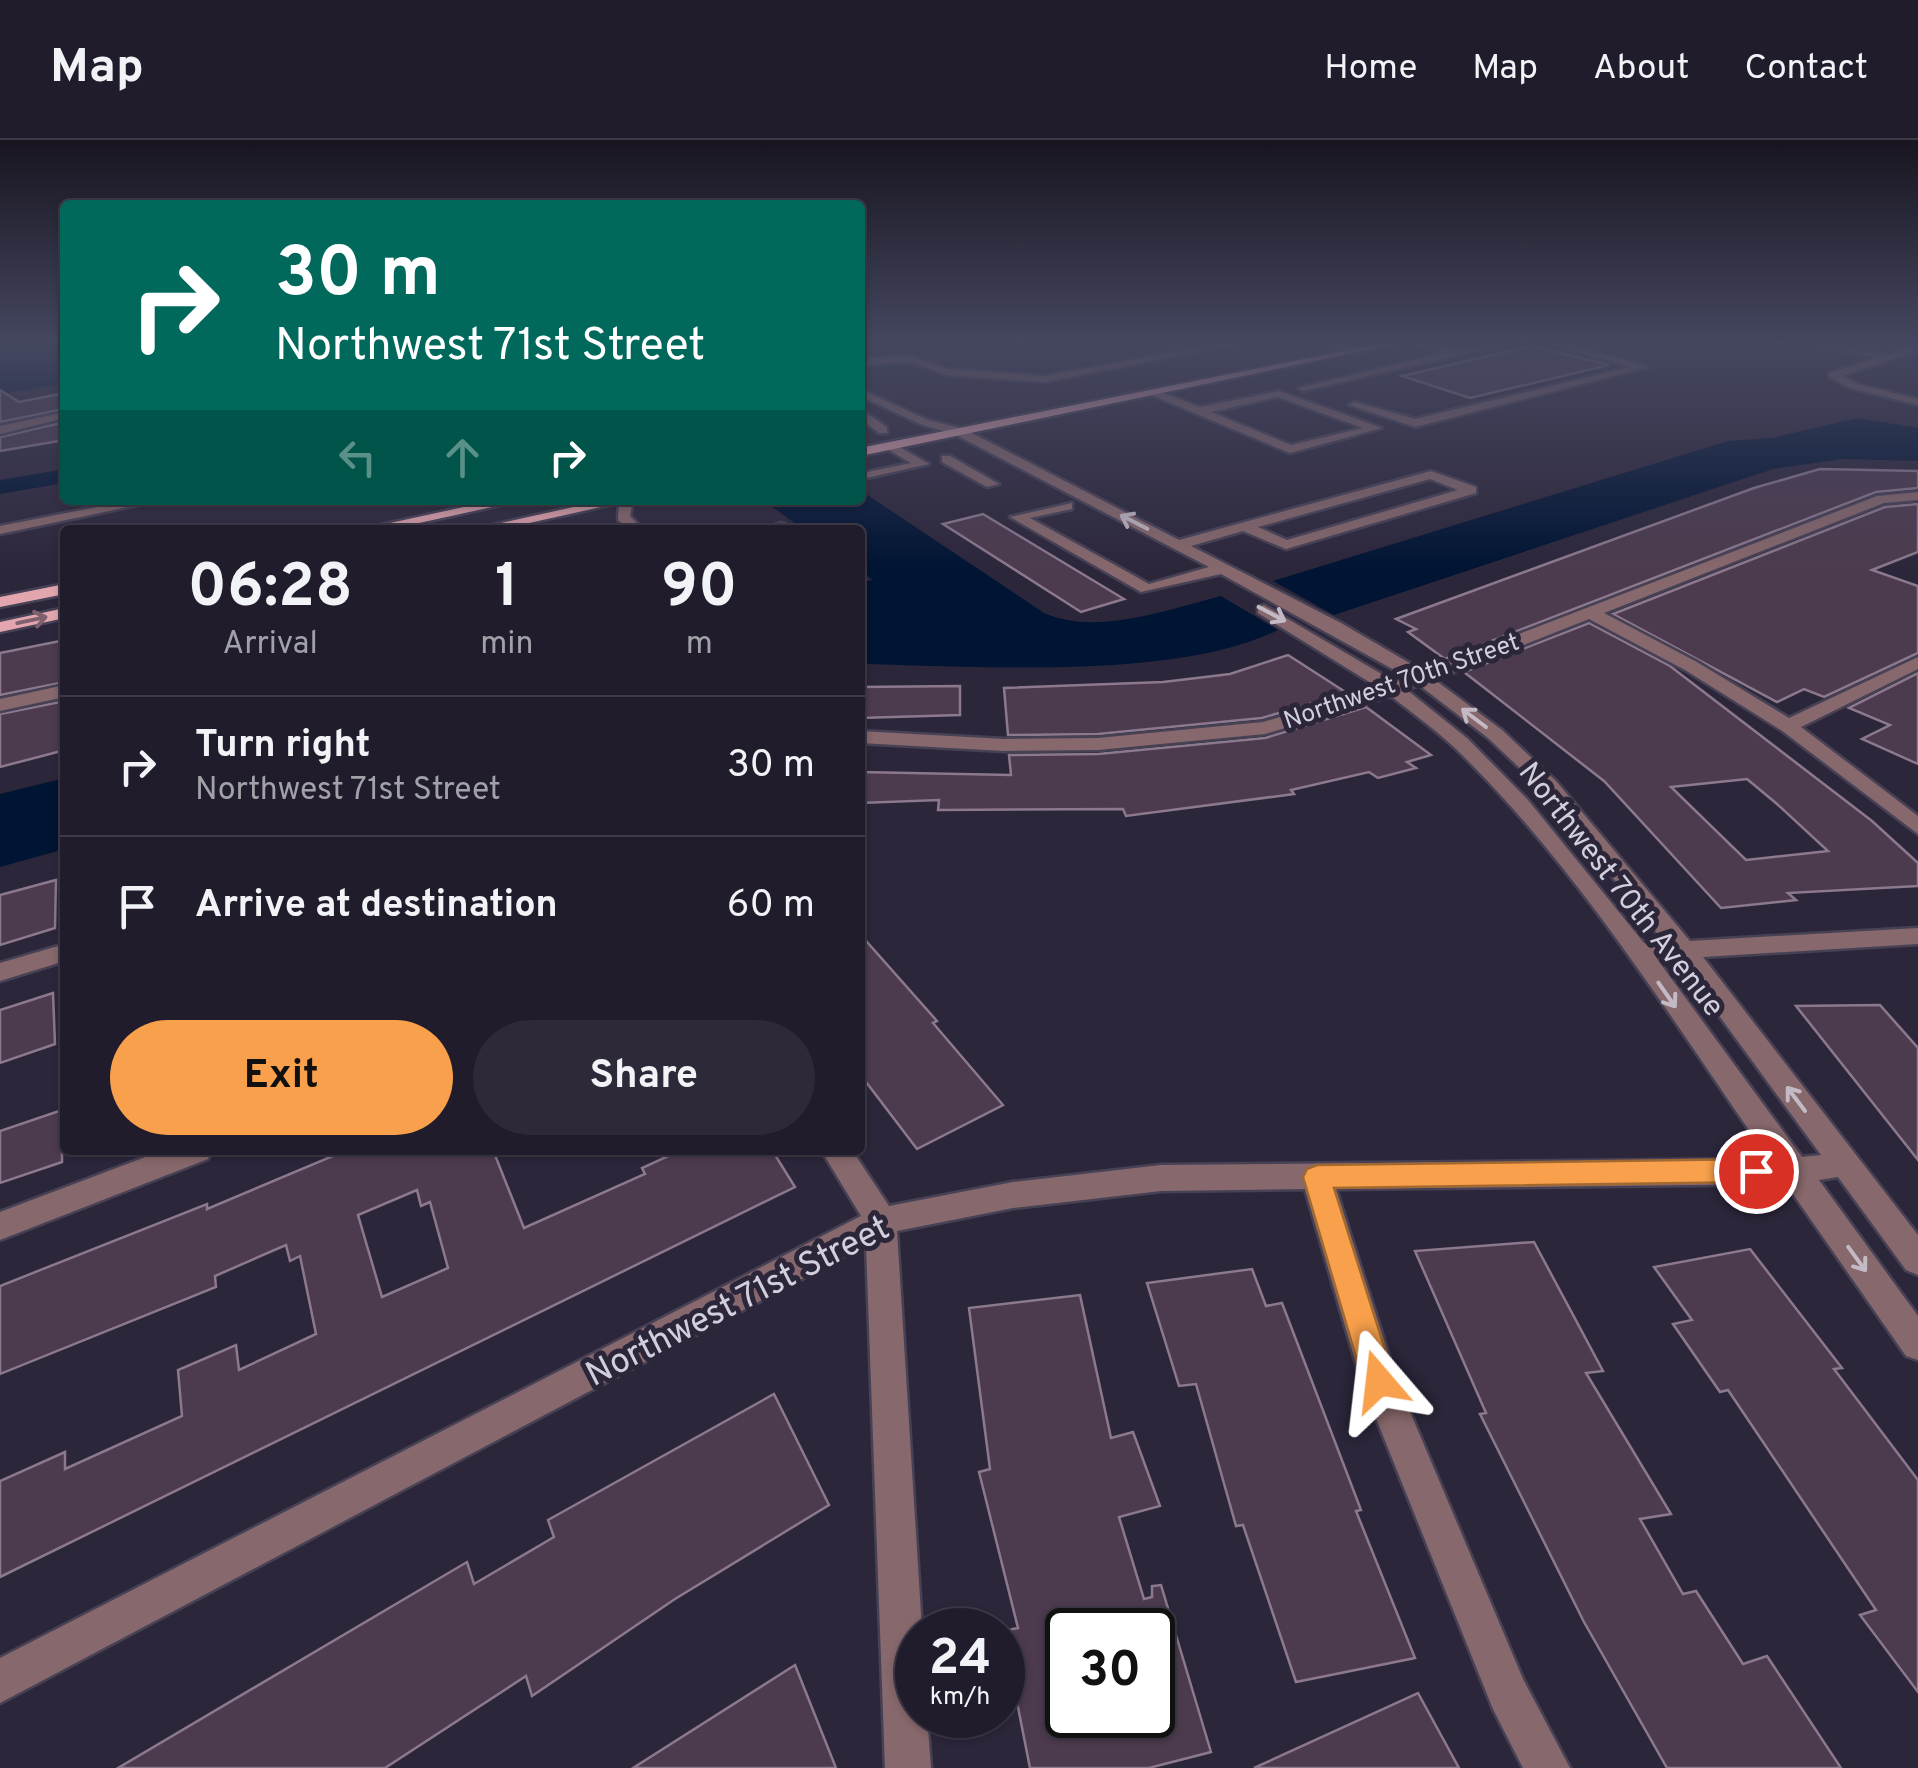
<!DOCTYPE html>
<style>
:root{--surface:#211c2c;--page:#2d2938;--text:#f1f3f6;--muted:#a2a1a9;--line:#3e3a48;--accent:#f8a04b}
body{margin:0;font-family:Overpass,sans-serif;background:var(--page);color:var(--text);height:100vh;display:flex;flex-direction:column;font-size:38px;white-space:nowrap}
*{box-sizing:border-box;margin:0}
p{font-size:32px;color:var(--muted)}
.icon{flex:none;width:55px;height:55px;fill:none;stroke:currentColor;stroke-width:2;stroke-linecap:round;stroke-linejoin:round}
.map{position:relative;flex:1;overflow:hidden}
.side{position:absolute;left:60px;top:385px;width:805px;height:630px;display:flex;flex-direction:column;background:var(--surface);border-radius:10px;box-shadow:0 2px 8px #0004,0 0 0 2px var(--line)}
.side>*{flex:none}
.hud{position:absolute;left:60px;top:60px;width:805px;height:305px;border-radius:10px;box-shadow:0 2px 8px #0004,0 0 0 2px var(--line);background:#00695c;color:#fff;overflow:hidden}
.speed{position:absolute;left:895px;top:1468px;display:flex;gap:20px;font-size:50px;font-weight:700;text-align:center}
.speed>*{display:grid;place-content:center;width:130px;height:130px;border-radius:50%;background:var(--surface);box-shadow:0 2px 8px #0004,0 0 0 2px var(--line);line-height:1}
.speed small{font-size:25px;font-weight:400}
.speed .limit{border:5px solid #111;border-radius:15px;background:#fff;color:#111}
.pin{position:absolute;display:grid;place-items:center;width:85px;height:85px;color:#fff;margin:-42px;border:5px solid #fff;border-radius:50%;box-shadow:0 2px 10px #0007}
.me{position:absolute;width:110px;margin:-55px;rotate:343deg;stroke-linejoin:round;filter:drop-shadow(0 0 8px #0008)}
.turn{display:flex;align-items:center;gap:35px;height:210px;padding:0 50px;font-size:45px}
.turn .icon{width:130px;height:130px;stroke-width:2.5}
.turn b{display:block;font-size:70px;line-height:85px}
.lanes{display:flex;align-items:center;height:95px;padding:0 50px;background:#0003;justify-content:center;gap:50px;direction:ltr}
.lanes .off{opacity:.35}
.eta{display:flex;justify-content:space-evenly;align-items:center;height:170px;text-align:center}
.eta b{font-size:60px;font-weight:700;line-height:70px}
.button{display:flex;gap:20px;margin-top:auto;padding:20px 50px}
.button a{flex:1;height:115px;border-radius:60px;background:var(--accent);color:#111;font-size:40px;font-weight:700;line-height:115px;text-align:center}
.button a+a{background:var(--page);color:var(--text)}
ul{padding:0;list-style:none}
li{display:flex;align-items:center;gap:30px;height:140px;padding:0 50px;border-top:2px solid var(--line)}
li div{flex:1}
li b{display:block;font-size:38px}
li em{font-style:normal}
header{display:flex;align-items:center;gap:60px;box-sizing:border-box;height:140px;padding:0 50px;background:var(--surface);border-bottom:2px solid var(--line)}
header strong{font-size:48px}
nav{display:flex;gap:55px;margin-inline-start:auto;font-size:35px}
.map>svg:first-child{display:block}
</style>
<header>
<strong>Map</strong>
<nav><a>Home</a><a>Map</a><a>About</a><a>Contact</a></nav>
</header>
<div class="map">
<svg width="1918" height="1628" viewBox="0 0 1918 1628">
<rect width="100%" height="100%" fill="#2c263b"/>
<g fill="#001433">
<polygon points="0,204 65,204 65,244 0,254"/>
<polygon points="1858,278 1918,288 1918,321 1842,319 1773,329 1334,475 1273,441 1728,301 1772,298"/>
<path d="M 860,350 L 1044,473 C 1097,496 1166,470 1221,456 L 1278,490 C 1176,541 975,526 860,524 L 860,442 L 873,440 L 860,431 L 860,390 L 804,390 L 763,360 L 860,360 Z"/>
<polygon points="65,638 65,709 0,727 0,654"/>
</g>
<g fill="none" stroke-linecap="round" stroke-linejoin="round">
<polygon fill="#001433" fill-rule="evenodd" points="65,329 65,343 0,354 0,340"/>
</g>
<g fill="#4c3b4e" stroke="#8c798e" stroke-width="2.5" fill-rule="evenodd">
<polygon points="1532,206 1609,225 1470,258 1402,236"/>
<polygon points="0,250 19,262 65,253 65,269 0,282"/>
<polygon points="65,282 65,300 0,311 0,297"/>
<polygon points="1820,329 1918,331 1918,348 1876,352 1445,519 1408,492 1416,489 1396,479 1754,348"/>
<polygon points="1918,364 1918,412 1872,430 1918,446 1918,513 1824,557 1804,549 1777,562 1613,474 1885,367"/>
<polygon points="983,374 1124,459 1081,472 943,384"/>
<path d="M 1589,483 L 1670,526 L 1872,681 L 1918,723 L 1918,746 L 1788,753 L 1796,760 L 1721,768 L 1604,641 L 1464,532 ZM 1747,639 L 1777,664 L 1828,711 L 1746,720 L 1671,647 Z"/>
<polygon points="65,500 65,542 0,555 0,513"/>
<polygon points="1288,515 1347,553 1262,578 1098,594 1008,595 1004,548 1163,542 1230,534"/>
<polygon points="1918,533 1918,624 1862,599 1890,585 1849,568"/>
<polygon points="960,546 960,575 860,578 860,547"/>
<polygon points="65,561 65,610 0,627 0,574"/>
<polygon points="1366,567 1431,615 1407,622 1416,628 1378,638 1369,632 1291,650 1294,654 1126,676 1123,669 938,670 939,660 860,663 860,632 1011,635 1009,615 1098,614 1265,598"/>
<polygon points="56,740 55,788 0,805 0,755"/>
<polygon points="860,794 937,881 933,883 1003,965 917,1009 860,934"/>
<polygon points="53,853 55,904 0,923 0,870"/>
<polygon points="1880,865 1918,908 1918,1020 1796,866"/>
<polygon points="62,970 62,1022 0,1043 0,991"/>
<path d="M 347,1010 L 493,1010 L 524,1088 L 645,1034 L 642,1028 L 681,1010 L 772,1010 L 795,1047 L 0,1437 L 0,1341 L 65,1312 L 65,1329 L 182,1276 L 178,1230 L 236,1205 L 239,1230 L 316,1194 L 300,1116 L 290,1121 L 286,1105 L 215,1136 L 216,1147 L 0,1234 L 0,1146 L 207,1064 L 207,1069 ZM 417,1050 L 421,1066 L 430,1062 L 448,1128 L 382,1157 L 358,1075 Z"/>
<polygon points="1534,1102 1603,1231 1586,1233 1671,1374 1640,1379 1683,1454 1696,1451 1743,1524 1767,1516 1841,1628 1667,1628 1584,1482 1480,1274 1486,1273 1415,1111"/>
<polygon points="1750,1109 1842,1228 1834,1229 1918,1340 1918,1552 1860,1475 1876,1470 1728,1250 1720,1252 1673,1184 1692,1180 1654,1127"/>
<polygon points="1252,1129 1266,1166 1282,1163 1361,1370 1356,1371 1415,1518 1296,1542 1243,1385 1236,1386 1196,1244 1179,1246 1147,1143"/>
<path d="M 1080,1155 L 1111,1298 L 1133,1292 L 1160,1366 L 1119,1377 L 1144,1459 L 1152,1457 L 1152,1446 L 1161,1445 L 1211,1612 L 1149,1628 L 1030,1628 L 1003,1491 L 1018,1488 L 979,1332 L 990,1329 L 969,1168 ZM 1068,1490 L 1152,1490 L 1152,1575 L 1068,1575 Z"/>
<polygon points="774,1254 829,1365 675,1459 532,1556 526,1536 385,1628 118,1628 467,1422 474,1444 554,1397 548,1380"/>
<polygon points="795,1525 836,1628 633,1628"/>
<polygon points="1418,1553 1459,1628 1254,1628"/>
</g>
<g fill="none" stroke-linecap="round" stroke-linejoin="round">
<defs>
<g id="minor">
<polygon points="1219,204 1237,204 1045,242 946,235 911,222 860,225 860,219 912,216 948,229 1045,236"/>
<polygon points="1326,204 1340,204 1361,211 1356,214"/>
<polygon points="1415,204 1457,210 1507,204 1303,251 1298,248 1444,213"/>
<polygon points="1549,204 1564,204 1648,227 1415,287 1349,265 1355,262 1415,279 1630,227"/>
<polygon points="1814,204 1886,215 1918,205 1918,211 1842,236 1858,244 1918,259 1918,265 1850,248 1829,237 1829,233 1875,218"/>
<path d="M 860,249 L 928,280 L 964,289 L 1179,400 L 1431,331 L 1476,347 L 1476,353 L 1286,409 L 1243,391 L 1191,406 L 1341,483 L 1423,531 L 1877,356 L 1918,352 L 1918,360 L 1884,363 L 1604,473 L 1697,522 L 1789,578 L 1918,517 L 1918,529 L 1801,587 L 1918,676 L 1918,694 L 1781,590 L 1685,530 L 1589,479 L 1435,540 L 1502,590 L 1556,641 L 1690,801 L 1918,788 L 1918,804 L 1703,817 L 1918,1095 L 1918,1135 L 1906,1130 L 1838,1037 L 1819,1040 L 1918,1176 L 1918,1220 L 1906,1216 L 1786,1044 L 1336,1049 L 1397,1241 L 1523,1539 L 1570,1628 L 1523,1628 L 1493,1569 L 1361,1241 L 1305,1049 L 1161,1051 L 1013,1068 L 897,1091 L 922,1490 L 918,1490 L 918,1575 L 927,1575 L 931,1628 L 885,1628 L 866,1105 L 0,1563 L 0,1518 L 861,1076 L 821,1010 L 852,1010 L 889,1066 L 1013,1042 L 1161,1025 L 1769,1019 C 1673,881 1576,725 1456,609 C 1436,590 1412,573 1391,556 L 1265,594 L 1098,610 L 1004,611 L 860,603 L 860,591 L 1004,599 L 1098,598 L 1263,582 L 1379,548 L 1258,473 L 1258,467 L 1264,465 L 1395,542 L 1407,537 L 1221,434 L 1141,452 L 1010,377 L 1072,363 L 1072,369 L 1030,378 L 1149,444 L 1209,427 L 956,295 L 920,284 L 860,256 ZM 1430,339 L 1458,350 L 1287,400 L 1258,387 ZM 1419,545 L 1488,598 L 1542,649 L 1664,802 L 1644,803 L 1528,660 L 1468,599 L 1407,550 ZM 1677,818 L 1821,1015 L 1802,1017 L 1657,819 Z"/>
<path d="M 1153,249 L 1200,267 L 1279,251 L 1382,288 L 1290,313 L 1149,254 ZM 1278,257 L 1363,288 L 1291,305 L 1211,272 Z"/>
<polygon points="860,269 887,287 887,293 879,293 860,278"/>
<polygon points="65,272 65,278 0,294 0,286"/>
<polygon points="891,302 929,324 862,339 862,333 911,323 887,309"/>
<polygon points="942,316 950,316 999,344 987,347 942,322"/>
<polygon points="133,360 161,360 0,394 0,386"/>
<polygon points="619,360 633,360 630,376 644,390 629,390 618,380"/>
<polygon points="780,383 785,384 785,390 761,390"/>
<polygon points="65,545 65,557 0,571 0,559"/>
<polygon points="65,804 65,821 0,841 0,823"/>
<polygon points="164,1010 212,1010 208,1019 0,1100 0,1072"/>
</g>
<g id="major">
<polygon points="1379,204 1396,204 860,316 860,308"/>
<polygon points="496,360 524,360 387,390 358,390"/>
<polygon points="605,360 632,360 498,390 470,390"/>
<polygon points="65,444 65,454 0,467 0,457"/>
<polygon points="65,468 65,478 0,492 0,482"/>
</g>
</defs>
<use href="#minor" stroke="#474155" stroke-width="5"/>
<use href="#major" stroke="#474155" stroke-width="5"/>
<use href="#minor" fill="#87686c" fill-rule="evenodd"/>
<use href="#major" fill="#e4a6ae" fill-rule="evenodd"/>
</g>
<defs><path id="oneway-shaft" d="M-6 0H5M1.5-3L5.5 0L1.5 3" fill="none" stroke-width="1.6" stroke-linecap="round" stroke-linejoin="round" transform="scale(2.5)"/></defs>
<g stroke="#c3bac6">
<use href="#oneway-shaft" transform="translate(1134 382) rotate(-153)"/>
<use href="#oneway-shaft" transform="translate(1272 474) rotate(28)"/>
<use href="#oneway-shaft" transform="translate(1474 578) rotate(-143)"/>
<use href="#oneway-shaft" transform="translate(1667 855) rotate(55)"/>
<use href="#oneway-shaft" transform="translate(1796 959) rotate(-127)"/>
<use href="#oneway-shaft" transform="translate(1857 1119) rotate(54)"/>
</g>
<use stroke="#7f606f" href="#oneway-shaft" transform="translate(32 480) rotate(-12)"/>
<linearGradient id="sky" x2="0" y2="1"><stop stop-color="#181520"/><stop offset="0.47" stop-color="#454760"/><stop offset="1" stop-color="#454760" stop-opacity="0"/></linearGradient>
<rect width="1918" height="431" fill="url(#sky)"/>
<polygon fill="#f8a04b" stroke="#a16831" stroke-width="2.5" points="1756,1019 1765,1023 1769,1031 1765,1039 1756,1042 1334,1048 1395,1241 1390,1252 1379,1257 1367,1252 1363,1241 1303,1037 1307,1029 1317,1025"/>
<g text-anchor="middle" stroke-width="10" stroke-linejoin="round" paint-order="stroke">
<g font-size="25" fill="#d2cfdd" stroke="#2c263b">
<text transform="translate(1401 540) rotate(-19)" y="9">Northwest 70th Street</text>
</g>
<g font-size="30" fill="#d2cfdd" stroke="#2c263b">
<text transform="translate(1622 749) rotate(52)" y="10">Northwest 70th Avenue</text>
</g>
<g font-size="35" fill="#d2cfdd" stroke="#2c263b">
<text transform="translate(737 1160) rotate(-27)" y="12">Northwest 71st Street</text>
</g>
</g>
</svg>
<div class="speed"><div>24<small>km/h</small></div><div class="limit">30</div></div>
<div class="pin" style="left:1756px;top:1031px;background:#d93025"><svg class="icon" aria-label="arrive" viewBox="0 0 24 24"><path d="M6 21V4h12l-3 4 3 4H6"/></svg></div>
<svg class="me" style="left:1379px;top:1241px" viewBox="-20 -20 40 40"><path d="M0-17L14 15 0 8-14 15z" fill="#f8a04b" stroke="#fff" stroke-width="4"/></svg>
<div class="hud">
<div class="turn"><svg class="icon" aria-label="right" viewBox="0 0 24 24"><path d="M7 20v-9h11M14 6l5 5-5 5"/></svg><div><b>30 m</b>Northwest 71st Street</div></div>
<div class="lanes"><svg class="icon off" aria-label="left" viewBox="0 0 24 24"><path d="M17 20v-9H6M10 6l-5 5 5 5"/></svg><svg class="icon off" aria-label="ahead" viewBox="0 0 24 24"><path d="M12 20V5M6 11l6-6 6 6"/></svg><svg class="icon" aria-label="right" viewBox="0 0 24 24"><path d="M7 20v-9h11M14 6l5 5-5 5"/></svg></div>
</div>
<section class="side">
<div class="eta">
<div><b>06:28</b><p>Arrival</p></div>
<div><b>1</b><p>min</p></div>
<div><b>90</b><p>m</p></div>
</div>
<ul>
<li><svg class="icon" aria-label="right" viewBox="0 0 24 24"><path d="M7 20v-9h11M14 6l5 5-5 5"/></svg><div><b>Turn right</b><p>Northwest 71st Street</p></div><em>30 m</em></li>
<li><svg class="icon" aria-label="arrive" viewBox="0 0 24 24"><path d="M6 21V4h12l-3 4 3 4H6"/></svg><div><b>Arrive at destination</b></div><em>60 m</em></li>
</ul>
<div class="button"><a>Exit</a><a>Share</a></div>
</section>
</div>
